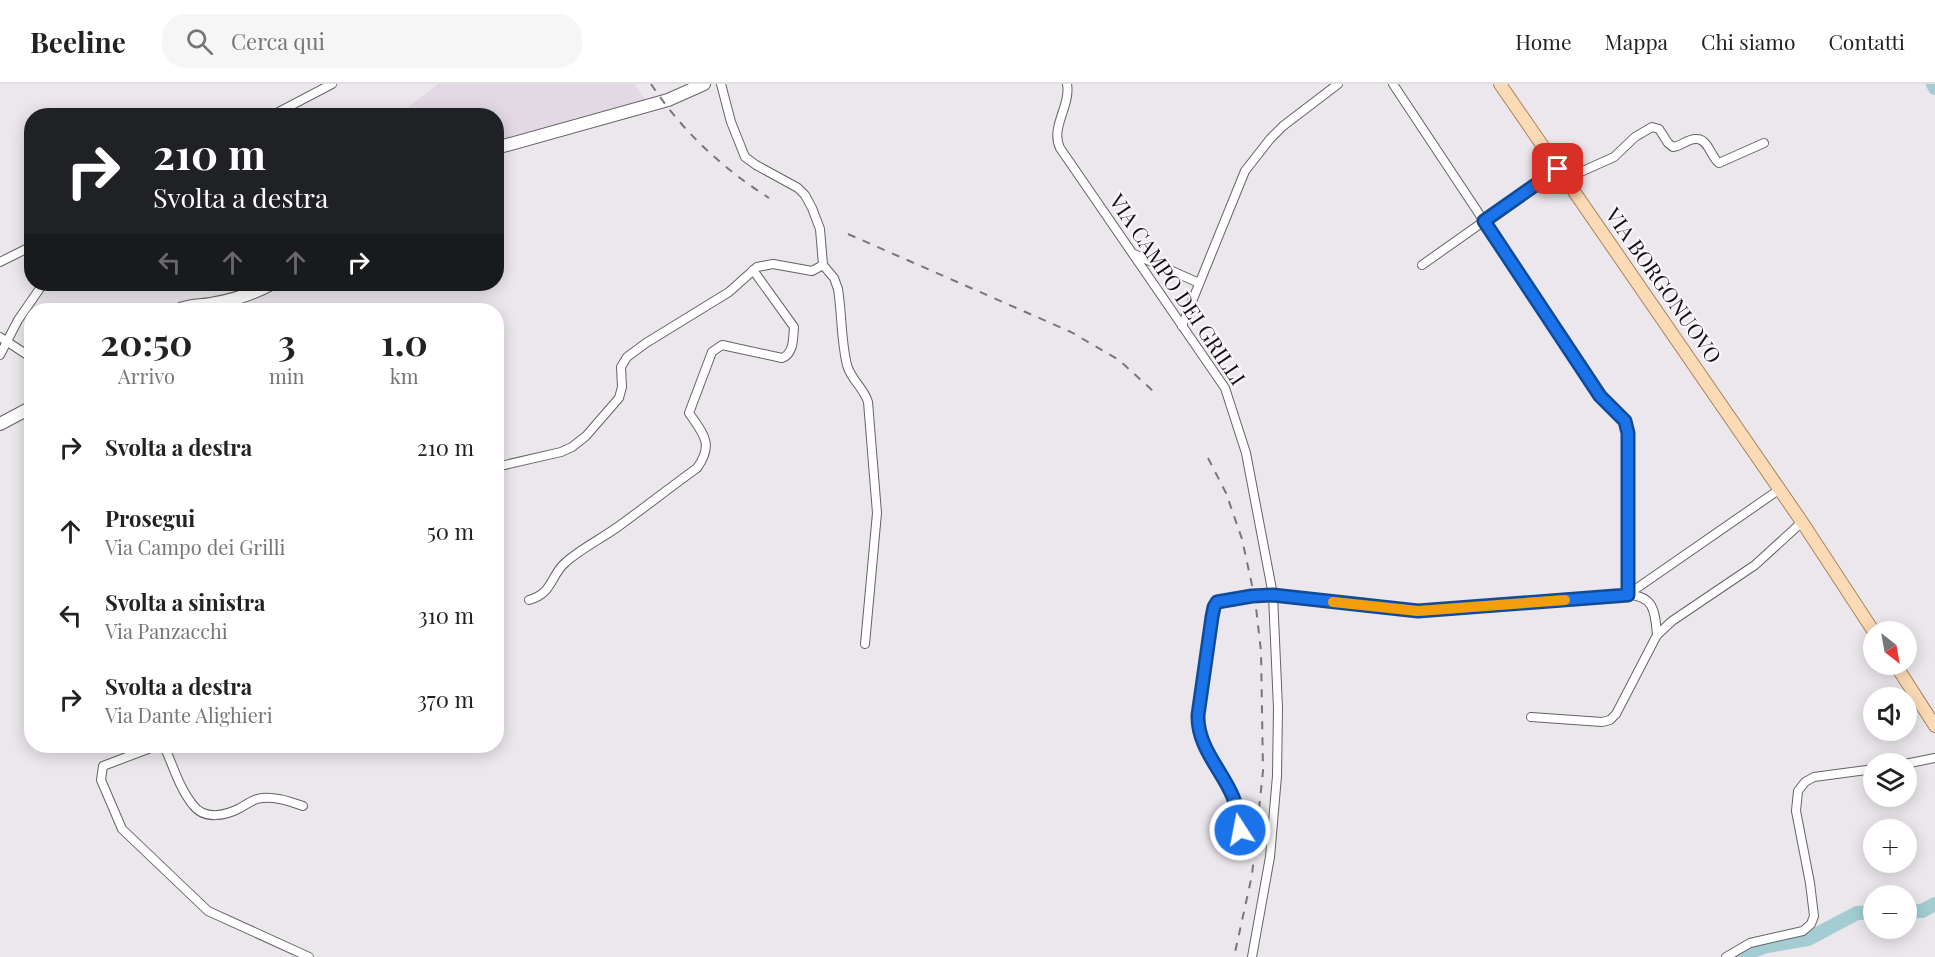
<!DOCTYPE html>
<html lang="it">
<meta charset="utf-8">
<style>
:root{--surface:#fff;--page:#f6f6f6;--text:#222;--muted:#767676;--line:#e0e0e0}
body{margin:0;font-family:"Playfair Display",serif;background:var(--page);color:var(--text);height:100vh;display:flex;flex-direction:column;font-size:22px;white-space:nowrap}
*{box-sizing:border-box;margin:0}
p{font-size:20px;color:var(--muted)}
.icon{flex:none;width:33px;height:33px;fill:none;stroke:currentColor;stroke-width:2;stroke-linecap:round;stroke-linejoin:round}
.map{position:relative;flex:1;overflow:hidden}
.side{position:absolute;left:24px;top:219px;width:480px;height:450px;display:flex;flex-direction:column;background:var(--surface);border-radius:24px;box-shadow:0 3px 15px #0003}
.side>*{flex:none}
.banner{position:absolute;left:24px;top:24px;width:480px;height:183px;border-radius:24px;box-shadow:0 3px 15px #0003;background:#202124;color:#fff;overflow:hidden}
.needle{width:39px;rotate:149deg}
.tools{position:absolute;left:1863px;top:537px;display:grid;gap:12px}
.tools a{display:grid;place-items:center;width:54px;height:54px;border-radius:50%;background:var(--surface);box-shadow:0 3px 15px #0003;font-size:30px}
.pin{position:absolute;display:grid;place-items:center;width:51px;height:51px;color:#fff;margin:-26px;border-radius:12px;box-shadow:0 3px 9px #0006}
.me{position:absolute;width:66px;margin:-33px;rotate:349deg;stroke-linejoin:round;filter:drop-shadow(0 0 4px #0008)}
.turn{display:flex;align-items:center;gap:21px;height:126px;padding:0 30px;font-size:27px}
.turn .icon{width:78px;height:78px;stroke-width:2.5}
.turn b{display:block;font-size:42px;line-height:51px}
.lanes{display:flex;align-items:center;height:57px;padding:0 30px;background:#0003;justify-content:center;gap:30px;direction:ltr}
.lanes .off{opacity:.35}
.eta{display:flex;justify-content:space-evenly;align-items:center;height:102px;text-align:center}
.eta b{font-size:36px;font-weight:700;line-height:42px}
ul{padding:0;list-style:none}
li{display:flex;align-items:center;gap:18px;height:84px;padding:0 30px}
li div{flex:1}
li b{display:block;font-size:22px}
li em{font-style:normal}
header{display:flex;align-items:center;gap:36px;box-sizing:border-box;height:84px;padding:0 30px;background:var(--surface);border-bottom:2px solid var(--line)}
header strong{font-size:28px}
nav{display:flex;gap:33px;margin-inline-start:auto;font-size:21px}
.search{width:420px;height:54px;background:var(--page);display:flex;align-items:center;gap:15px;box-sizing:border-box;padding:0 21px;border-radius:24px;color:var(--muted);font-size:22px}
.map>svg:first-child{display:block}
</style>
<header>
<strong>Beeline</strong>
<div class="search"><svg class="icon" aria-label="search" viewBox="0 0 24 24"><circle cx="10" cy="10" r="6"/><path d="M15 15l6 6"/></svg>Cerca qui</div>
<nav><a>Home</a><a>Mappa</a><a>Chi siamo</a><a>Contatti</a></nav>
</header>
<div class="map">
<svg width="1935" height="873" viewBox="0 0 1935 873">
<rect width="100%" height="100%" fill="#ebe7ec"/>
<polygon fill="#e2d9e4" points="438,0 635,0 647,18 497,61 496,32 397,32"/>
<g fill="none" stroke-linecap="round" stroke-linejoin="round">
<g stroke="#a3cdd2" stroke-width="14">
<polyline points="1933,0 1935,4"/>
<polyline points="1906,827 1922,827 1935,820"/>
<polyline points="1736,873 1767,862 1808,855 1857,829 1874,828"/>
</g>
<defs>
<g id="street">
<path d="M 721,0 L 731,38 L 745,73 L 756,81 L 798,104 L 805,111 L 812,124 L 820,145 L 823,181 L 834,194 L 838,205 C 842,230 841,257 847,281 C 851,296 864,304 868,318 L 877,429 L 865,560"/>
<path d="M 1067,0 C 1071,22 1050,43 1060,64 L 1225,304 L 1246,369 L 1273,511 L 1418,527 L 1627,511 L 1780,405"/>
<path d="M 1393,0 L 1600,312 L 1610,324 L 1623,335 L 1626,340 L 1628,349 L 1627,511 C 1655,511 1655,529 1657,551"/>
<polyline points="271,32 332,0"/>
<path d="M 1565,95 L 1614,73 L 1635,53 L 1652,43 L 1659,45 L 1668,59 L 1673,63 C 1682,62 1688,54 1697,55 C 1708,55 1711,73 1719,79 L 1764,59"/>
<polyline points="1134,170 1199,199"/>
<polyline points="0,178 32,162"/>
<polyline points="1422,181 1558,85"/>
<polyline points="1182,242 1245,87 1270,55 1283,42 1338,0"/>
<polyline points="0,253 32,274"/>
<polyline points="0,271 18,236 43,200"/>
<polyline points="496,383 561,368 572,363 586,352 619,314 622,303 621,283 627,273 646,259 729,208 757,183 773,180 812,187 823,181"/>
<path d="M 529,516 C 554,509 550,491 566,478 C 583,463 605,453 623,439 C 648,421 672,402 697,384 C 714,360 704,351 689,329 L 712,268 L 722,261 L 782,274 C 794,270 793,254 794,243 L 753,186"/>
<polyline points="1531,633 1602,638 1610,636 1616,630 1657,551 1672,537 1755,481 1802,438"/>
<polyline points="156,662 103,682 101,696 122,745 208,827 309,873"/>
<path d="M 164,662 C 173,681 179,704 193,721 C 204,736 225,732 240,724 C 245,721 251,717 257,715 C 271,711 289,717 303,722"/>
<polyline points="1905,680 1935,674"/>
<polyline points="1237,765 1240,742 1234,716 1203,657 1198,643 1198,631 1215,521 1221,516 1273,511 1278,624 1277,692 1270,773 1252,873"/>
<polyline points="1726,873 1750,859 1803,847 1811,840 1814,832 1810,799 1796,727 1798,707 1805,698 1814,693 1874,685"/>
</g>
<g id="secondary">
<polyline points="496,64 668,16 704,0"/>
<path d="M 178,226 C 189,221 200,222 211,220 C 234,216 251,211 271,200"/>
<polyline points="0,340 32,323"/>
</g>
<g id="primary">
<polyline points="1500,0 1802,438 1874,548"/>
<polyline points="1895,580 1935,642"/>
</g>
</defs>
<use href="#street" stroke="#666367" stroke-width="10"/>
<use href="#secondary" stroke="#666367" stroke-width="14"/>
<use href="#primary" stroke="#a8845d" stroke-width="14"/>
<use href="#street" stroke="#fff" stroke-width="8"/>
<use href="#secondary" stroke="#fff" stroke-width="12"/>
<use href="#primary" stroke="#fbdab6" stroke-width="12"/>
<g stroke="#797679" stroke-width="2" stroke-dasharray="8 8" stroke-linecap="butt">
<path d="M 651,0 C 682,47 722,84 769,114"/>
<polyline points="848,150 1071,248 1119,276 1153,307"/>
<polyline points="1208,374 1226,409 1242,455 1255,515 1261,567 1263,687 1252,791 1234,873"/>
</g>
</g>
<g fill="none" stroke-linecap="round" stroke-linejoin="round">
<defs>
<path id="route" d="M 1240,746 C 1239,736 1237,723 1233,713 C 1222,686 1197,663 1198,631 L 1212,533 L 1214,523 L 1217,518 L 1252,512 L 1273,511 L 1418,527 L 1628,511 L 1628,349 L 1625,337 L 1600,312 L 1484,137 L 1558,85"/>
</defs>
<use href="#route" stroke="#114b97" stroke-width="15"/>
<use href="#route" stroke="#1a73e8" stroke-width="10"/>
<polyline stroke="#f59e0b" stroke-width="10" points="1333,518 1418,527 1565,516"/>
</g>
<g text-anchor="middle" stroke-width="4.5" stroke-linejoin="round" paint-order="stroke">
<g font-size="21" fill="#121012" stroke="#f9f5fa">
<text transform="translate(1663 202) rotate(55)" y="7">VIA BORGONUOVO</text>
<text transform="translate(1177 206) rotate(56)" y="7">VIA CAMPO DEI GRILLI</text>
</g>
</g>
</svg>
<div class="tools">
<a><svg class="needle" viewBox="-14 -14 28 28"><path d="M0-13l5 13h-10z" fill="#e53935"/><path d="M0 13l5-13h-10z" fill="#767676"/></svg></a>
<a><svg class="icon" aria-label="sound" viewBox="0 0 24 24"><path d="M4 9h4l5-4v14l-5-4H4zM17 9q2 3 0 6"/></svg></a>
<a><svg class="icon" aria-label="layers" viewBox="0 0 24 24"><path d="M12 4l9 5-9 5-9-5zM3 14l9 5 9-5"/></svg></a>
<a>+</a>
<a>−</a>
</div>
<div class="pin" style="left:1558px;top:85px;background:#d93025"><svg class="icon" aria-label="arrive" viewBox="0 0 24 24"><path d="M6 21V4h12l-3 4 3 4H6"/></svg></div>
<svg class="me" style="left:1240px;top:746px" viewBox="-20 -20 40 40"><circle r="17" fill="#1a73e8" stroke="#fff" stroke-width="3"/><path d="M0-11L8 9 0 5-8 9z" fill="#fff"/></svg>
<div class="banner">
<div class="turn"><svg class="icon" aria-label="right" viewBox="0 0 24 24"><path d="M7 20v-9h11M14 6l5 5-5 5"/></svg><div><b>210 m</b>Svolta a destra</div></div>
<div class="lanes"><svg class="icon off" aria-label="left" viewBox="0 0 24 24"><path d="M17 20v-9H6M10 6l-5 5 5 5"/></svg><svg class="icon off" aria-label="ahead" viewBox="0 0 24 24"><path d="M12 20V5M6 11l6-6 6 6"/></svg><svg class="icon off" aria-label="ahead" viewBox="0 0 24 24"><path d="M12 20V5M6 11l6-6 6 6"/></svg><svg class="icon" aria-label="right" viewBox="0 0 24 24"><path d="M7 20v-9h11M14 6l5 5-5 5"/></svg></div>
</div>
<section class="side">
<div class="eta">
<div><b>20:50</b><p>Arrivo</p></div>
<div><b>3</b><p>min</p></div>
<div><b>1.0</b><p>km</p></div>
</div>
<ul>
<li><svg class="icon" aria-label="right" viewBox="0 0 24 24"><path d="M7 20v-9h11M14 6l5 5-5 5"/></svg><div><b>Svolta a destra</b></div><em>210 m</em></li>
<li><svg class="icon" aria-label="ahead" viewBox="0 0 24 24"><path d="M12 20V5M6 11l6-6 6 6"/></svg><div><b>Prosegui</b><p>Via Campo dei Grilli</p></div><em>50 m</em></li>
<li><svg class="icon" aria-label="left" viewBox="0 0 24 24"><path d="M17 20v-9H6M10 6l-5 5 5 5"/></svg><div><b>Svolta a sinistra</b><p>Via Panzacchi</p></div><em>310 m</em></li>
<li><svg class="icon" aria-label="right" viewBox="0 0 24 24"><path d="M7 20v-9h11M14 6l5 5-5 5"/></svg><div><b>Svolta a destra</b><p>Via Dante Alighieri</p></div><em>370 m</em></li>
</ul>
</section>
</div>
